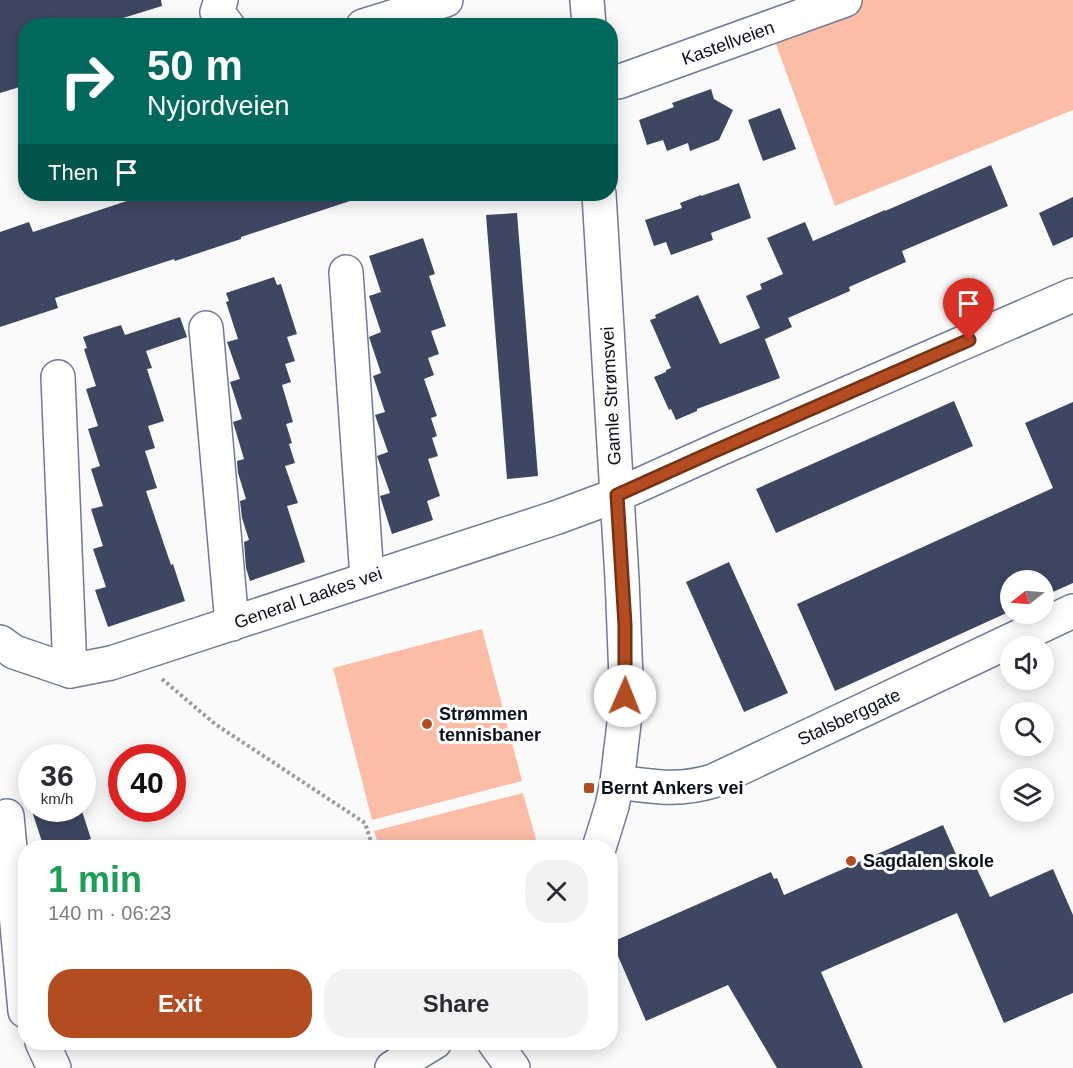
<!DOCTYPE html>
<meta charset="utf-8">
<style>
:root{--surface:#fff;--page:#f2f2f3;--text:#2b2b33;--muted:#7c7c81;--accent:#b34d21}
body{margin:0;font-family:Arial,sans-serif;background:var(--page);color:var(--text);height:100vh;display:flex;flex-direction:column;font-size:22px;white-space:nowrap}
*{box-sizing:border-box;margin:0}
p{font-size:20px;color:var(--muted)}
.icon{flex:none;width:33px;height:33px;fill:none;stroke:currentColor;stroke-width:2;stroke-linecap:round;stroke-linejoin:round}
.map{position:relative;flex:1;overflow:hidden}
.sheet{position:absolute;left:18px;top:840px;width:600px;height:210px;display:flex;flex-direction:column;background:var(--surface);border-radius:24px;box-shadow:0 3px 15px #0003}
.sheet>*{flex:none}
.banner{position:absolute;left:18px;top:18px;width:600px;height:183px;border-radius:24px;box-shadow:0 3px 15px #0003;background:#00695c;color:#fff;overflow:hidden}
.needle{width:39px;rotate:253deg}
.tools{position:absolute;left:1000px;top:570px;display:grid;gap:12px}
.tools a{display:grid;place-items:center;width:54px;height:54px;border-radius:50%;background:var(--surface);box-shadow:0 3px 15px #0003;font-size:30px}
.speed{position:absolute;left:18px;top:744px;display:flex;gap:12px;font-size:30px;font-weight:700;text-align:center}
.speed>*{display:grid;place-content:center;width:78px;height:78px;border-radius:50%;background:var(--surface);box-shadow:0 3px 15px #0003;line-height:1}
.speed small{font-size:15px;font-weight:400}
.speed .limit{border:9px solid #d22;background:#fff;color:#111}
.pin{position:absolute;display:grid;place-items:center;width:51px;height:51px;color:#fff;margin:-62px -26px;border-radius:50% 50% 50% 0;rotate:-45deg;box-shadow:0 0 6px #0007}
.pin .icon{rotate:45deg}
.me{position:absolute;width:66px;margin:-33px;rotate:1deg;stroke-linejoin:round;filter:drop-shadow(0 0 4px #0008)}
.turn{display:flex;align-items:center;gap:21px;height:126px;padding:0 30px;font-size:27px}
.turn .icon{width:78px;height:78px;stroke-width:2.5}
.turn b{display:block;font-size:42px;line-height:51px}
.then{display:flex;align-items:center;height:57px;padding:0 30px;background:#0003;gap:12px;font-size:22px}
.round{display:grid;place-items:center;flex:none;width:63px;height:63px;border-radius:24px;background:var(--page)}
.headline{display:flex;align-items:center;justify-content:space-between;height:102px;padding:0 30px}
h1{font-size:36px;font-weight:700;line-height:45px;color:#1e9e55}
.primary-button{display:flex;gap:12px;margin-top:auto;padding:12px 30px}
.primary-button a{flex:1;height:69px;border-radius:24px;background:var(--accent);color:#fff;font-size:24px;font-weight:700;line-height:69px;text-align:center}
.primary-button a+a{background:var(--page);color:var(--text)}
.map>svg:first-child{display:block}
</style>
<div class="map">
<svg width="1073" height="1068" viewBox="0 0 1073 1068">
<rect width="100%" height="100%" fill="#fafafa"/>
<g fill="#fbbda5">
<polygon points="845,0 1073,0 1073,110 835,206 770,28"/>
<polygon points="482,629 522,781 372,820 333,668"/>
<polygon points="523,793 538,847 379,847 374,831"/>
</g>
<g fill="#3e4762">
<polygon points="0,0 161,0 162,6 97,26 26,26 26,85 0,93"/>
<polygon points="711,89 714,99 733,110 719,140 690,151 688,143 667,151 663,140 647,145 639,120 674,107 672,103"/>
<polygon points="780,108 796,149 763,161 748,120"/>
<polygon points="991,165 1008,206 902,251 906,262 849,287 850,291 788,318 792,327 765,339 764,337 780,378 697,409 697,411 676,420 671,409 669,410 654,377 666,372 666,370 671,368 650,320 656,318 655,315 698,295 720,344 760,328 746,296 762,289 760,284 783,274 767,238 805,222 813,241 885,210 885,211"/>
<polygon points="739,183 751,218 711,233 713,240 671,255 666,242 654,246 645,220 682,208 680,203 701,195 701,196"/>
<polygon points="148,194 358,194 359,198 241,237 241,239 175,261 174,259 55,298 58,308 0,327 0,232 29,222 33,232"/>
<polygon points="1073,197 1073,237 1053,246 1039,213"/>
<polygon points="517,213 538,476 507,479 486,215"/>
<polygon points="423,238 435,274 429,276 446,326 431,331 439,354 428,358 434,375 424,379 437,416 431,418 437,436 432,438 438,456 428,459 440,496 427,501 433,520 392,534 380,496 390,493 377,456 388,452 375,415 385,412 373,376 381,373 369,337 381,332 369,296 381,292 369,256"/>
<polygon points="274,277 277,285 281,284 297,334 287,337 295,361 285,364 291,382 282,385 293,422 286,424 292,443 289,444 295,463 285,466 298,503 287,506 305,562 250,581 246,568 244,542 249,540 242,518 240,501 246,499 238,473 237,461 244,459 233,422 242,419 230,382 240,379 227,342 238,339 226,302 229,301 226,293"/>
<polygon points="180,317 187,337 146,351 152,368 147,369 164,421 148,426 155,448 145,451 157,488 146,491 171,565 173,564 185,601 108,627 95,590 106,587 93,549 103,546 91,509 103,506 91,469 100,466 88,429 98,426 86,389 96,386 84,349 87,348 83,337 121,325 125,335"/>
<polygon points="954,401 973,446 776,533 756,489"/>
<polygon points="1073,402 1073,583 1044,596 1044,580 1011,580 1011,611 835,691 797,604 1053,488 1025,423"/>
<polygon points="729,562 788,693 744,712 686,582"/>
<polygon points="31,808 81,808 91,839 77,843 79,848 44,848"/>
<polygon points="943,825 958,859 970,854 990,897 1053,869 1073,915 1073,993 1004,1023 957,913 821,972 863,1068 777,1068 728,985 646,1021 612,942 771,872 774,879 777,878 784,895"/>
</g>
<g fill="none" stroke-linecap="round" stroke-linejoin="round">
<defs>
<g id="minor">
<polyline points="221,0 217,12 228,26"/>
<polyline points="587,0 589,26"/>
<polyline points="363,26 446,0"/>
<polyline points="610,83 618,82 845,0"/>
<polyline points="599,194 622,579 626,678 625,715 617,782 612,806 599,848"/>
<polyline points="346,272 367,578"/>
<polyline points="206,328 232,624"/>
<polyline points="58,377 70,671"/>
<polyline points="0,642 14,652 70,671 111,663 555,518 617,495 717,450 1073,295"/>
<path d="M 617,782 C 653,786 676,792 713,781 L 1073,611"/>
<polyline points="7,816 25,1011"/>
<polyline points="42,1042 54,1068"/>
<polyline points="494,1042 513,1068"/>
<polyline points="392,1068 435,1042"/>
</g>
</defs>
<use href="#minor" stroke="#707a97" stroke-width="36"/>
<polyline stroke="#9a9ba0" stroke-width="4" stroke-dasharray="3 3" stroke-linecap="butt" points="162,679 215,724 365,823 373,848"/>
<use href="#minor" stroke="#fff" stroke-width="33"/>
</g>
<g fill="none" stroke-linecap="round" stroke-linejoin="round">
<defs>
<polyline id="route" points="625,696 625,625 617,495 717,450 969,340"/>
</defs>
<use href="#route" stroke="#743215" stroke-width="15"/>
<use href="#route" stroke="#b34d21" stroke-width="10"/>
</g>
<g fill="#b34d21" stroke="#fff" stroke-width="2">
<circle cx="427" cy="724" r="6"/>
<rect x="583" y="782" width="12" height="12" rx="3"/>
<circle cx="851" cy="861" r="6"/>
</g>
<g text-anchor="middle" stroke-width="6" stroke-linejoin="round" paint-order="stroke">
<g font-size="18" fill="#0b0f1a" stroke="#fff">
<text transform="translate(728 43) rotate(-20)" y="6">Kastellveien</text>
<text transform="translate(611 396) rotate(-93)" y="6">Gamle Strømsvei</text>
<text transform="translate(308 598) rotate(-19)" y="6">General Laakes vei</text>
<text transform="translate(849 717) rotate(-25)" y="6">Stalsberggate</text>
</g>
<g font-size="18" font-weight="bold" fill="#0b0f1a" stroke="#fff" text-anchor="start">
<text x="439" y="720">Strømmen<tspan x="439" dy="21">tennisbaner</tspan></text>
<text x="601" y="794">Bernt Ankers vei</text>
<text x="863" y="867">Sagdalen skole</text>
</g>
</g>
</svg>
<div class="tools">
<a><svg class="needle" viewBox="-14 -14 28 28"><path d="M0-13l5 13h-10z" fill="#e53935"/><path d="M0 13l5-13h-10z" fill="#7c7c81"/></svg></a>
<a><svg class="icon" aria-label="sound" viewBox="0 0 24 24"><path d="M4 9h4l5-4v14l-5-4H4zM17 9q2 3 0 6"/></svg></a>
<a><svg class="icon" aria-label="search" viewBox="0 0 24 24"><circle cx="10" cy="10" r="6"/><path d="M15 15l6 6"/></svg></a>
<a><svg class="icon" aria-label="layers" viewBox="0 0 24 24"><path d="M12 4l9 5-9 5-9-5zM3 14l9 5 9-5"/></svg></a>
</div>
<div class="speed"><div>36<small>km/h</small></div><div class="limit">40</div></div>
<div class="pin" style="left:969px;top:340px;background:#d93025"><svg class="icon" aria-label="arrive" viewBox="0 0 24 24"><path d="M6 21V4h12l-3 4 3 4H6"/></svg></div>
<svg class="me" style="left:625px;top:696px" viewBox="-20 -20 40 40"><circle r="19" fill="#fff"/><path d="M0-13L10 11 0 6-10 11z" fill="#b34d21"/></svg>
<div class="banner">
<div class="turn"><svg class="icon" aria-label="right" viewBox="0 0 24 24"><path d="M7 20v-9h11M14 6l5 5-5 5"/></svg><div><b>50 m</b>Nyjordveien</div></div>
<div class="then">Then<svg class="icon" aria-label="arrive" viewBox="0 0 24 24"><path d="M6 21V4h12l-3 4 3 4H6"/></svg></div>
</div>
<section class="sheet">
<div class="headline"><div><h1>1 min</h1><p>140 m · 06:23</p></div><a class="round"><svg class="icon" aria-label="close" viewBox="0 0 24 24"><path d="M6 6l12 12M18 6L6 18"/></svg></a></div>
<div class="primary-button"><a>Exit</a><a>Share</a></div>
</section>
</div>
